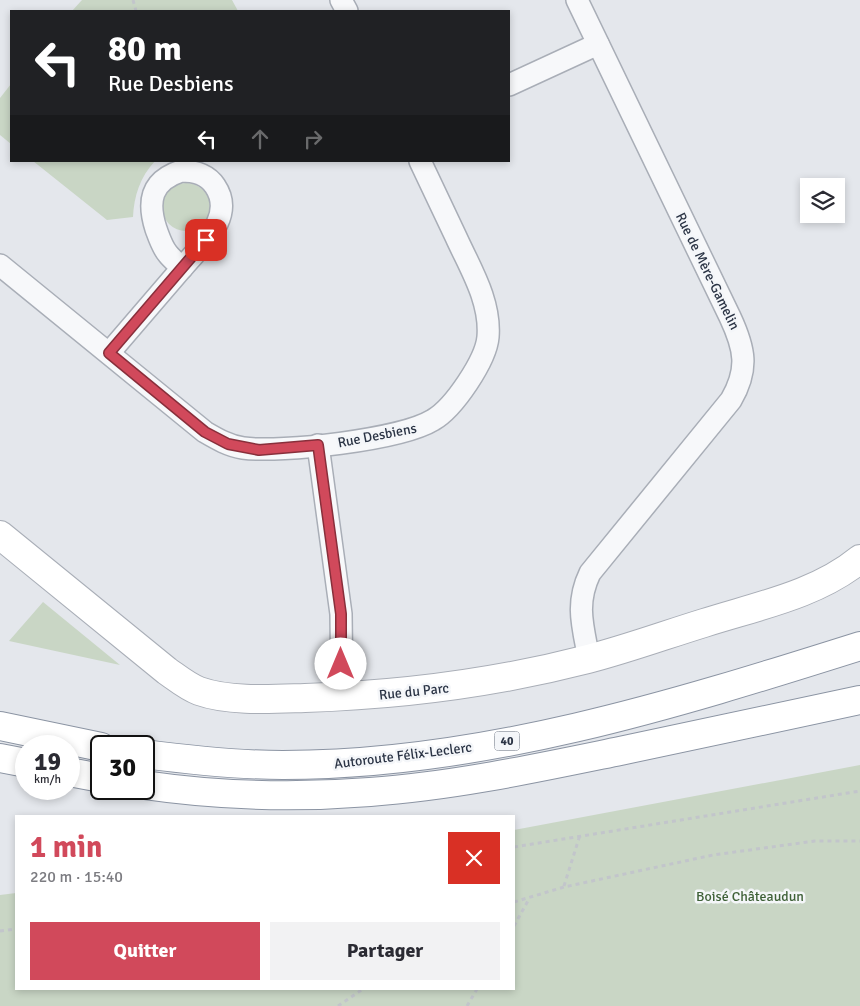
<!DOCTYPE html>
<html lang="fr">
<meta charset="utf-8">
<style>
:root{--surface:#fff;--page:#f2f2f3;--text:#2b2b33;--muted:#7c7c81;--accent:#d1495b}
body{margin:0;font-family:Signika,sans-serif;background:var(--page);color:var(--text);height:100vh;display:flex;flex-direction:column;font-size:19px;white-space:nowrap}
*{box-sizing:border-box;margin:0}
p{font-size:16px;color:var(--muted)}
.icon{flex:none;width:28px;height:28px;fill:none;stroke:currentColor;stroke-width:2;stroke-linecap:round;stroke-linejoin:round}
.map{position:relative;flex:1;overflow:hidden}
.drawer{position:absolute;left:15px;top:815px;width:500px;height:175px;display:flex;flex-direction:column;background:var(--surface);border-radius:0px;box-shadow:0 2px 8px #0003}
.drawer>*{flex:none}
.guide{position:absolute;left:10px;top:10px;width:500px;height:152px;border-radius:0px;box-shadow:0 2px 8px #0003;background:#202124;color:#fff;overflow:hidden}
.controls{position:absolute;left:800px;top:178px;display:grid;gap:10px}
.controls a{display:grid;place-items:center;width:45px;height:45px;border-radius:0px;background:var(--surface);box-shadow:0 2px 8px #0003;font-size:25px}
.speed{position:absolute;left:15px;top:735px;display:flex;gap:10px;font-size:25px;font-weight:700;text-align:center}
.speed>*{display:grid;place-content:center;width:65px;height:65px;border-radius:50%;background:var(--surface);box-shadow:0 2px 8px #0003;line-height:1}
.speed small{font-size:12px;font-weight:400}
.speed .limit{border:2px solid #111;border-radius:8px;background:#fff;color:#111}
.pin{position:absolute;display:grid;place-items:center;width:42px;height:42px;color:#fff;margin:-21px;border-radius:10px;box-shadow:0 2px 8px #0006}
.me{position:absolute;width:55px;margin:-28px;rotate:0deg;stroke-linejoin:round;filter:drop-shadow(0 0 4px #0008)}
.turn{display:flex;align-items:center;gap:18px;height:105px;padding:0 15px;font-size:22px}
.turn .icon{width:65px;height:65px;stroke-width:2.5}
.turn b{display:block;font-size:35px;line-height:42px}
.lanes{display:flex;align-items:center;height:48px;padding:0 15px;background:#0003;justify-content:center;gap:25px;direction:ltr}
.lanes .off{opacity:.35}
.round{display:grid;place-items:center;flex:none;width:52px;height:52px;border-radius:0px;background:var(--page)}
.headline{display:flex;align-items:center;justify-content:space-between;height:85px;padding:0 15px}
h1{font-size:30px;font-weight:700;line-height:38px;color:var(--accent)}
.primary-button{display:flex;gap:10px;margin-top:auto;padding:10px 15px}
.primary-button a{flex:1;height:58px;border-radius:0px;background:var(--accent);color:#fff;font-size:20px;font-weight:700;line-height:58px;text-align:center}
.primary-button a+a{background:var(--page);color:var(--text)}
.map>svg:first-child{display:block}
</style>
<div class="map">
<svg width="860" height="1006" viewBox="0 0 860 1006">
<rect width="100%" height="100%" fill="#e4e7ec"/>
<g fill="#c9d6c5">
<polygon points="82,0 232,0 238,11 72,11"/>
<polygon points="11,84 11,144 0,135 0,98"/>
<path d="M 33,161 L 155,161 C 140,177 134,196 133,217 L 107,220 Z"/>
<circle cx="186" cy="207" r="24"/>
<polygon points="43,602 120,665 9,641"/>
<polygon points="860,765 860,1006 0,1006 0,895 16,893 16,989 514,989 514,830"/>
</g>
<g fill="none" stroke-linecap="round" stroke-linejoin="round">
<defs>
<g id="street">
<polyline points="341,0 347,11"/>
<path d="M 577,0 L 730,317 C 745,349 749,369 731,400 L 590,573 C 575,604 583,627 589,659"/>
<polyline points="509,85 598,44"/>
<path d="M 181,171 C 195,171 207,174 215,186 C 236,217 201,245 182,268 C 177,263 172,259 168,254 C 162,247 159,237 156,229 C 147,201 151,181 181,171 Z"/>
<path d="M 0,265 L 205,432 C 217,439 229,446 243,448 C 282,453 400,440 433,420 C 454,408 486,360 488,337 C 491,301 470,268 456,237 C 444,212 432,186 420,161"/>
<polyline points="109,353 182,268"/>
<polyline points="318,445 341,614 342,696"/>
</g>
<path id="secondary" d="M 0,535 L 167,671 C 177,678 188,687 199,691 C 230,702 273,699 305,698 C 401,695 495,683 588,659 C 627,649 665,635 704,623 C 757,606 816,595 860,559"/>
<g id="highway">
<polyline points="0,726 101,747"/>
<path d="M 144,754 C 190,760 237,765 283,765 C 481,765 673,705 860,646"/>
<polyline points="0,758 26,763"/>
<polyline points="69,772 101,778"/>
<path d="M 144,785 C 219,796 294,798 370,792 C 454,786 537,768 620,751 C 700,734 780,717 860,700"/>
</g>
</defs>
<use href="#street" stroke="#a9aeb7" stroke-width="24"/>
<use href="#secondary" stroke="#a9aeb7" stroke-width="30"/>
<use href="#highway" stroke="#8b94a3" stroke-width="30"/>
<g stroke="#c2c5cb" stroke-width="3" stroke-dasharray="4 4" stroke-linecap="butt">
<polyline points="133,0 136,11"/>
<polyline points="514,847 860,791"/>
<polyline points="564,886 580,835"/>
<polyline points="514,902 564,887 713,855 815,841 860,841"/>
<polyline points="514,926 529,899"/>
<polyline points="0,931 16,929"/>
<polyline points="338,1006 363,989"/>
<polyline points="467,1006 477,989"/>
</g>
<use href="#street" stroke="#f7f8fa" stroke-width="21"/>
<use href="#secondary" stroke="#fff" stroke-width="28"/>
<use href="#highway" stroke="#fff" stroke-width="28"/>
</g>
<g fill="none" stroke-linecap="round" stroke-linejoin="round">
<defs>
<polyline id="route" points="206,240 109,353 205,432 228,444 259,450 318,445 341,614 341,664"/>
</defs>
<use href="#route" stroke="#882f3b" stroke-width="12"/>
<use href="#route" stroke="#d1495b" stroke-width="9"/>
</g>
<g text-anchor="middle" stroke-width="5" stroke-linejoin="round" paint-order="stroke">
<rect fill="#f4f6f9" stroke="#676e7b" stroke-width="1" x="494.5" y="731.5" width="25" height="19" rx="4"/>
<g font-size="12" font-weight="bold" fill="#2b3445">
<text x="507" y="745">40</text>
</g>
<g font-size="14" fill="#2b3445" stroke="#f4f6f9">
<text transform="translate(708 271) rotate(64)" y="5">Rue de Mère-Gamelin</text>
<text transform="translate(377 435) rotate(-11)" y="5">Rue Desbiens</text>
<text transform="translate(414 691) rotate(-6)" y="5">Rue du Parc</text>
<text transform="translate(403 755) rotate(-7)" y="5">Autoroute Félix-Leclerc</text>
</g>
<g font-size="14" fill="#3f6138" stroke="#f4f6f9">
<text x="750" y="901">Boisé Châteaudun</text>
</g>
</g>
</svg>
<div class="controls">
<a><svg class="icon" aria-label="layers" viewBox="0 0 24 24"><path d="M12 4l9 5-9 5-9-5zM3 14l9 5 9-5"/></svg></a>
</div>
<div class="speed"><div>19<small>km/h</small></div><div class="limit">30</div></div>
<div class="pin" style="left:206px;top:240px;background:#d93025"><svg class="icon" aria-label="arrive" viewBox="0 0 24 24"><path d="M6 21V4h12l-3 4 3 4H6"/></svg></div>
<svg class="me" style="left:341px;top:664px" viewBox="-20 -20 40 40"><circle r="19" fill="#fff"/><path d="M0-13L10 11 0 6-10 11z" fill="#d1495b"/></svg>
<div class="guide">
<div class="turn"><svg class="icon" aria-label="left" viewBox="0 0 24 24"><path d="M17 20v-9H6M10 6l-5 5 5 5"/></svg><div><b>80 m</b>Rue Desbiens</div></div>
<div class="lanes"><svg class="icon" aria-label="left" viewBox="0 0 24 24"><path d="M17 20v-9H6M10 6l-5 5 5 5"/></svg><svg class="icon off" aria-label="ahead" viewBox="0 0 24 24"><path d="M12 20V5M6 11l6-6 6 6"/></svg><svg class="icon off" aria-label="right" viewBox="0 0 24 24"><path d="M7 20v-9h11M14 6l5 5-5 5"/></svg></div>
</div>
<section class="drawer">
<div class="headline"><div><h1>1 min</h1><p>220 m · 15:40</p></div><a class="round" style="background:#d93025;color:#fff"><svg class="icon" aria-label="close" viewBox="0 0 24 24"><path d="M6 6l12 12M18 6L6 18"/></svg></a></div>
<div class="primary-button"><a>Quitter</a><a>Partager</a></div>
</section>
</div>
